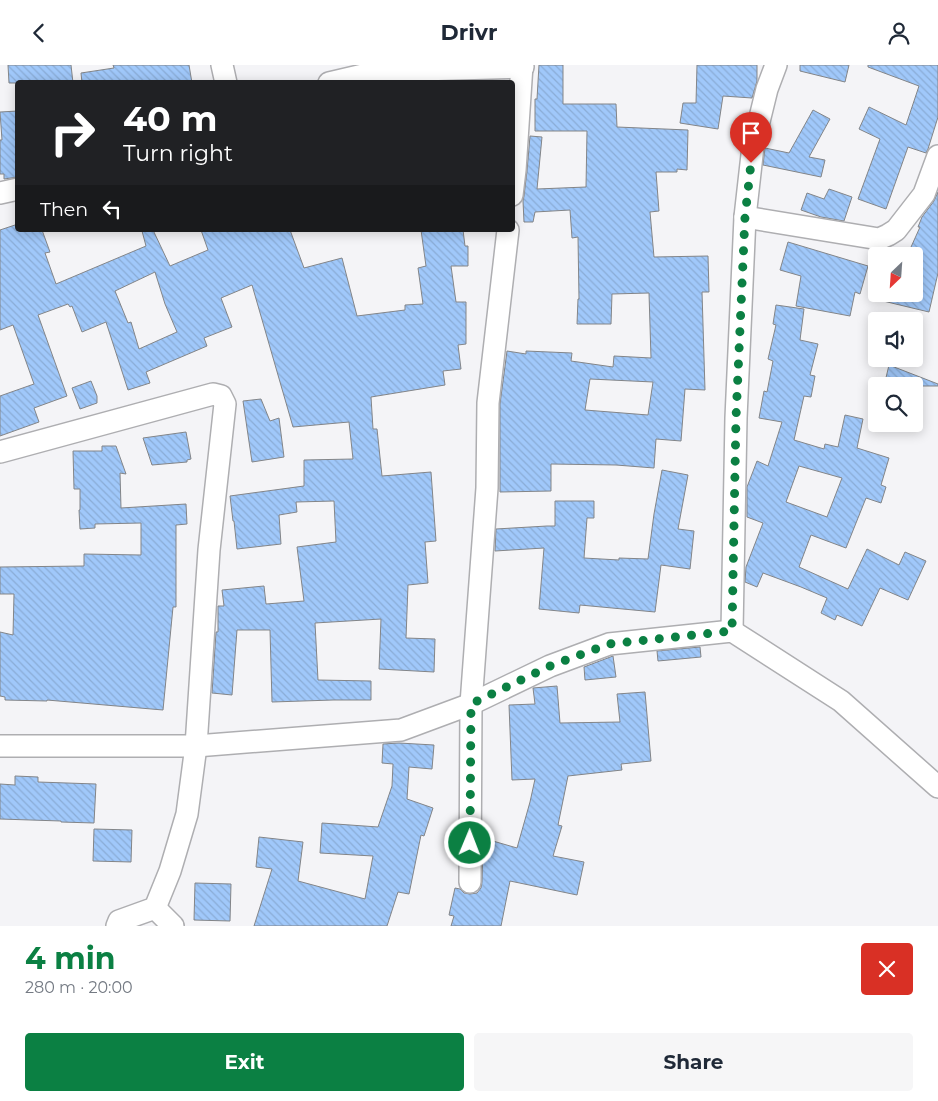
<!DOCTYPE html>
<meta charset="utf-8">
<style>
:root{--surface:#fff;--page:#f6f6f7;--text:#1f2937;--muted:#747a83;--accent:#0b8043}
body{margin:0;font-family:Montserrat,sans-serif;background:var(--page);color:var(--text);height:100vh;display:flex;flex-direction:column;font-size:19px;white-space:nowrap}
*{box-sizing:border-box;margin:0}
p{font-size:16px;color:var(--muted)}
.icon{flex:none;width:28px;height:28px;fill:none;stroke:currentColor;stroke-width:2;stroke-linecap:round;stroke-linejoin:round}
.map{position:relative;height:861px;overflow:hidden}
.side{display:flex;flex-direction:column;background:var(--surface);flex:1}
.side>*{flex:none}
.banner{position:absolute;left:15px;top:15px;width:500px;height:152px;border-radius:5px;box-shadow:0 2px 12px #0003;background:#202124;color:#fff;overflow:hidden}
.needle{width:32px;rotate:205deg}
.controls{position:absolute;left:868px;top:182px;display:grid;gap:10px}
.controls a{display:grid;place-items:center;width:55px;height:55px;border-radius:5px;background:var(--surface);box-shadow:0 2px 12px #0003;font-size:25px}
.pin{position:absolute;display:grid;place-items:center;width:42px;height:42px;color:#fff;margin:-51px -21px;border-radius:50% 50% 50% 0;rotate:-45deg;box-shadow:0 0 5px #0007}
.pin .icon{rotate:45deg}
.me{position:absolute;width:55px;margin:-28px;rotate:1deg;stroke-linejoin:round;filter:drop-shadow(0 0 4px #0008)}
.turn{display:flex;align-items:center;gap:18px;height:105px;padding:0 25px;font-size:22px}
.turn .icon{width:65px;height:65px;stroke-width:2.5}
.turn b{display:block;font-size:35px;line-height:42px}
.then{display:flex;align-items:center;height:48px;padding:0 25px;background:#0003;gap:10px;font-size:19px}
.round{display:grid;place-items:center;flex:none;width:52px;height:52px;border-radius:5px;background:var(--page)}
.summary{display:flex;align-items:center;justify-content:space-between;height:85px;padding:0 25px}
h1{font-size:30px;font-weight:700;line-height:38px;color:var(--accent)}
.button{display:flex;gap:10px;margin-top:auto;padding:10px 25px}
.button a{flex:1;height:58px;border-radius:5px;background:var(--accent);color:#fff;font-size:20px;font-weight:700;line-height:58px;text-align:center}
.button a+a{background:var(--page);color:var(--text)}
header{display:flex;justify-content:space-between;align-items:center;height:65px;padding:0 25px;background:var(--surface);font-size:22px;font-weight:700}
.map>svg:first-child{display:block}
</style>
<header><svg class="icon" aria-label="back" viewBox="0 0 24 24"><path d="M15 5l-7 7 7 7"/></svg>Drivr<svg class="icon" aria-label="person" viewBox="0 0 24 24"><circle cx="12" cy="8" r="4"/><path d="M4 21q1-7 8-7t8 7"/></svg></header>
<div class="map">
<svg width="938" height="861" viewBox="0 0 938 861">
<defs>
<pattern id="building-back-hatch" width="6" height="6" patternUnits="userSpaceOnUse" patternTransform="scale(1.25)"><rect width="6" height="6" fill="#a0c8fa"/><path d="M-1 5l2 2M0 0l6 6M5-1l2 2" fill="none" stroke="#8aacd6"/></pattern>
</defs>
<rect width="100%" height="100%" fill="#f4f4f7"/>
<g fill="url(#building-back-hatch)" stroke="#838588" fill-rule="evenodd">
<polygon points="8,0 71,0 73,18 9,18"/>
<polygon points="113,0 189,0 192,18 82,18 81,8 114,3"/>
<path d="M 539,0 L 563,0 L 563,39 L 616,39 L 617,62 L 688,65 L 687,105 L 677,104 L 677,107 L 656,107 L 659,146 L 650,147 L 654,192 L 708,191 L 709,227 L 702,227 L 705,325 L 685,324 L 681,376 L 656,374 L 654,403 L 616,400 L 551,399 L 551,426 L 500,427 L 500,339 L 507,286 L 526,289 L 526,286 L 572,288 L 571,296 L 613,302 L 614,291 L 651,293 L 649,228 L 612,229 L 611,259 L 577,259 L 578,234 L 579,234 L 578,172 L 572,173 L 570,145 L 535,147 L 533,157 L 524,157 L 523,136 L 524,131 L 527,106 L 530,71 L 542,72 L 537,124 L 586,122 L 587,66 L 535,66 L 535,34 L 537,34 ZM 590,314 L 653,317 L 648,350 L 585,345 Z"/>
<polygon points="697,0 757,0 757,16 752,33 723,31 718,64 680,58 683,38 696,38"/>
<polygon points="800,0 849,0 845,17 800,6"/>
<polygon points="868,0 938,0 938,52 928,84 926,88 908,82 886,144 858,134 880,74 859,64 869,42 906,60 919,21 868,2"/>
<polygon points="813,45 830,54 809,92 825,95 821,112 763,100 765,83 789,88"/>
<polygon points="18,46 18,112 4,114 4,109 0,109 0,75 2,75 0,47"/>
<polygon points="829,124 852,132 844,156 821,152 801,145 807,128 824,134"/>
<polygon points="938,127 938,208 929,247 879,235 880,229 914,229 914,191 907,191 920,162 918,162 922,152 934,136"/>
<path d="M 18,159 L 18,165 L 42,165 L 50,187 L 45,188 L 56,219 L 146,181 L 142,166 L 145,165 L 153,165 L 170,201 L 208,185 L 201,165 L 290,165 L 304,203 L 342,193 L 357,251 L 405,245 L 405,240 L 423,239 L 418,203 L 426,201 L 421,165 L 463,165 L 465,181 L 468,181 L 468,201 L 451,201 L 456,237 L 466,237 L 466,279 L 458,280 L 461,304 L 443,306 L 445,320 L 371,332 L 373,364 L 377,364 L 382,411 L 431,407 L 436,476 L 425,477 L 428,518 L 408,520 L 406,573 L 435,574 L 434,607 L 379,604 L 381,554 L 315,558 L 318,615 L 371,616 L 371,635 L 333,635 L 272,637 L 270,565 L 237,565 L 232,630 L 212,628 L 216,567 L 218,567 L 218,541 L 224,541 L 222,525 L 264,521 L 266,539 L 304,536 L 297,482 L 336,477 L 334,436 L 296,437 L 297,447 L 279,450 L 281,479 L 237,484 L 234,456 L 233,456 L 230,431 L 304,421 L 304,395 L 353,394 L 349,357 L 293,362 L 252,220 L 221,233 L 232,262 L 204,273 L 207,281 L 146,307 L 150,318 L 128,325 L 106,257 L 82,267 L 72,241 L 70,242 L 68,239 L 38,250 L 67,331 L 34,343 L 39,357 L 0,371 L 0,331 L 34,319 L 13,260 L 0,265 L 0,165 ZM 155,207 L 165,239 L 177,267 L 139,284 L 131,257 L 128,258 L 115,226 Z"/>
<polygon points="788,177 868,201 860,229 855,227 850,251 796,241 801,211 780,205"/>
<path d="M 776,240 L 804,244 L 800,275 L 818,279 L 810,310 L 815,311 L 811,332 L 804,331 L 794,375 L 824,384 L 825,379 L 838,382 L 845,350 L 863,354 L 857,383 L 889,393 L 881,420 L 886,422 L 881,438 L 866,433 L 846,483 L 811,470 L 799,502 L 848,524 L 867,484 L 899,500 L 905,487 L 926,496 L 908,535 L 880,523 L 862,561 L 837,550 L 835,555 L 821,548 L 827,533 L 801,522 L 763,508 L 757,522 L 745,517 L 746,502 L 763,458 L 747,452 L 747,422 L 757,396 L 768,401 L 782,357 L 759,353 L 764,326 L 767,327 L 773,296 L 768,294 L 776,260 L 773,259 ZM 799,401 L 842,413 L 827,452 L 786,437 Z"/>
<polygon points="889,300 938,319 938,321 884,321"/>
<polygon points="91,316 97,331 97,338 80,344 72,323"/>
<polygon points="261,334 270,356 279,353 284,392 252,397 243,336"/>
<polygon points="186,367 191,394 187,395 187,397 152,400 143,373"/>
<polygon points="102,381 116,381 126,409 120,408 121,443 186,439 187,459 176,460 176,542 173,542 163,645 47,635 47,636 5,635 5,632 0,631 0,567 13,570 14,529 0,529 0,502 84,501 84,489 141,490 141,458 95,459 95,463 80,464 79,445 80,445 80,424 74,424 73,386 102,386"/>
<polygon points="662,405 688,410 678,464 694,466 690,504 661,500 655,547 580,540 579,548 539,544 544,483 495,486 496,464 547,461 555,461 555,436 594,436 594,453 587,453 584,493 619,495 619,493 648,494 654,449"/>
<polygon points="700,582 701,592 658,596 657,586"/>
<polygon points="613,591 616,612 585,615 584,602"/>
<polygon points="557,621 560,658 620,657 617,629 645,627 651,696 621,699 622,705 568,711 558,760 562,761 553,791 584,797 577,830 510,816 501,861 451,861 454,851 449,850 455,823 460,824 464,828 470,829 477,828 481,823 482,817 483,785 486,774 517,783 530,737 535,714 512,715 509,640 535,639 533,623"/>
<polygon points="399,678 434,680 432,704 409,702 407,734 433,743 424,771 421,770 409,829 398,827 387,861 254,861 272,804 256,802 259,772 303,777 298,816 365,834 373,791 320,788 322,758 378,762 392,721 393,699 382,698 383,679"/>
<polygon points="15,711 38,712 38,717 96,719 94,758 61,757 61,756 0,754 0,719 15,720"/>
<polygon points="94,764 132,765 131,797 93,796"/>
<polygon points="195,818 231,819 230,856 194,855"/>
</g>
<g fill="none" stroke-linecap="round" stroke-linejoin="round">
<defs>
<g id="minor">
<polyline points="222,0 226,18"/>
<polyline points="329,18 363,10 420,5 523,2"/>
<polyline points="0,128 18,124"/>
<polyline points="512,130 515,105 522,0"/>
<polyline points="745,152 879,174 888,170 896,165 924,129 938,91"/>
<polyline points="0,387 213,329 221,331 225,339 209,485 196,681 187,749 170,806 155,843 119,856 117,861"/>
<polyline points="732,566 736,353 745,152 753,81 767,24 776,0"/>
<polyline points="0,681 196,681 401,665 471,639 550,601 609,579 732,566 841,636 938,722"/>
<polyline points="470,817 471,639 487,423 488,338 508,165"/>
<polyline points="155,843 173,861"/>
</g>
</defs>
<use href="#minor" stroke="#aeaeb1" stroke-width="24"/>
<use href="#minor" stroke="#fff" stroke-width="21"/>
</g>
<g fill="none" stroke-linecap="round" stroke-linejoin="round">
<polyline stroke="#0b8043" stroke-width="9" stroke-dasharray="0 16.2" points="470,778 471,639 550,601 609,579 732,566 736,353 745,152 751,98"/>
</g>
</svg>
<div class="controls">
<a><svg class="needle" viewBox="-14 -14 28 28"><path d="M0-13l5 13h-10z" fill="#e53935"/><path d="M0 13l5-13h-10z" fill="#747a83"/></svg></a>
<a><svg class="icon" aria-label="sound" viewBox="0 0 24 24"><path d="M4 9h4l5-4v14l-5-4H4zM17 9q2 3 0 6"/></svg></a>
<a><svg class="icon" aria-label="search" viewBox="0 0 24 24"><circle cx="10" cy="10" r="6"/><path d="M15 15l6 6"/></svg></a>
</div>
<div class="pin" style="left:751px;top:98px;background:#d93025"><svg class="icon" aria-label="arrive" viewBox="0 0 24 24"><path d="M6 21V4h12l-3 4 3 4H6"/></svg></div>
<svg class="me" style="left:470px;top:778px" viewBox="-20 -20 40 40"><circle r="17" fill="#0b8043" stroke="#fff" stroke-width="3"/><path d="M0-11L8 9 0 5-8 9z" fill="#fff"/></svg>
<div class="banner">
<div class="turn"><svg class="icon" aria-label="right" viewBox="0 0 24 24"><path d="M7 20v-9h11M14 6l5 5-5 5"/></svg><div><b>40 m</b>Turn right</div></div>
<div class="then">Then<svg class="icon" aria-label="left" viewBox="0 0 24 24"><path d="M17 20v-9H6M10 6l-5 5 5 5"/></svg></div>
</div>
</div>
<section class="side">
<div class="summary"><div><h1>4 min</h1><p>280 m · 20:00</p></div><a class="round" style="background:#d93025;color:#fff"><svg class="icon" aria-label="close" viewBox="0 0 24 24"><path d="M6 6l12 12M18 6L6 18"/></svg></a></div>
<div class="button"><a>Exit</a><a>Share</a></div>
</section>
